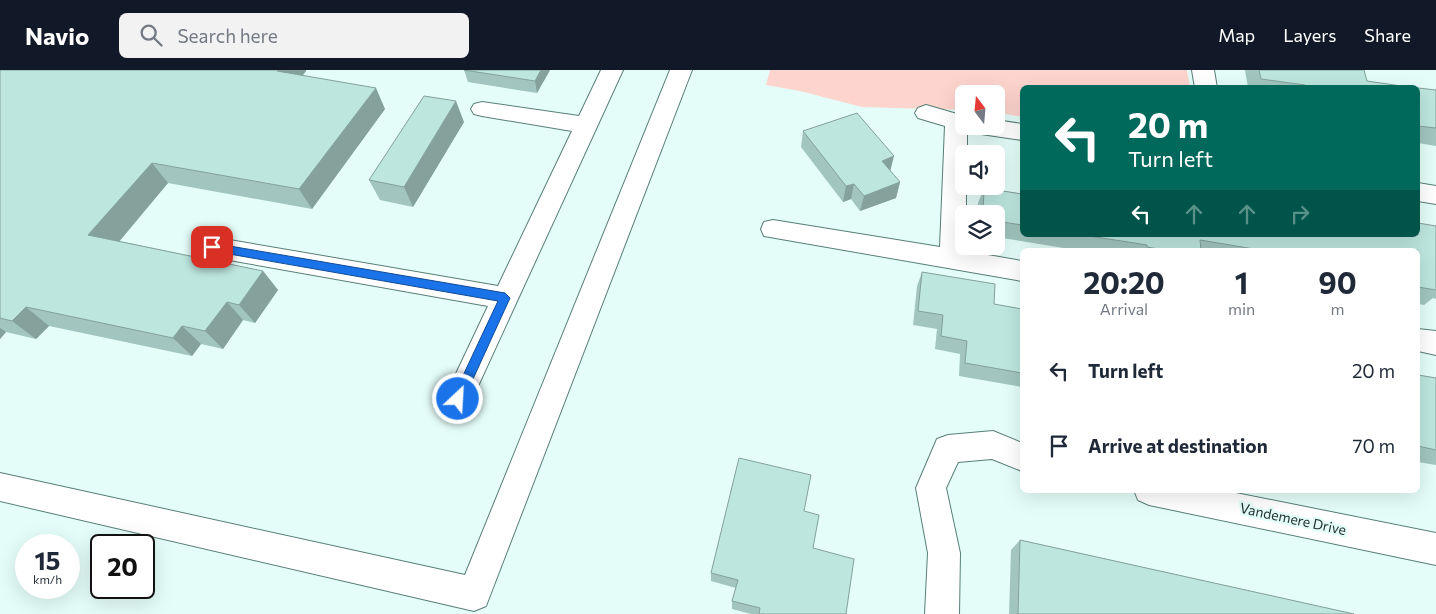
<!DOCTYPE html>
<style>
:root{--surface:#fff;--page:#f2f2f3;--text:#1f2937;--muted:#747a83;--accent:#111827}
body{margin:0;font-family:Commissioner,sans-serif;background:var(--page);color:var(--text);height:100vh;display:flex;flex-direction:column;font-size:19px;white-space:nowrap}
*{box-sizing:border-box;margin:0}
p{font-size:16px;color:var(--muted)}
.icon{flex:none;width:28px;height:28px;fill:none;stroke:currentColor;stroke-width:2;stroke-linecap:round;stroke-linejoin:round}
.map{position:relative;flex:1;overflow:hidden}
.side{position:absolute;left:1020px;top:178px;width:400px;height:245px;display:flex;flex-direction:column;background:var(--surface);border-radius:8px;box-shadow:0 5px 20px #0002}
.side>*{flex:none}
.hud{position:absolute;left:1020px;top:15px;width:400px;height:152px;border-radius:8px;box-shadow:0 5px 20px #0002;background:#00695c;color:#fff;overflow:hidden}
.needle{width:32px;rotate:344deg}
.fabs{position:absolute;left:955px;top:15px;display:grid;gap:10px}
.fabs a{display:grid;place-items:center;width:50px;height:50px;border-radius:8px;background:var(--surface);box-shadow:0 5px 20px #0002;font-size:25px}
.speed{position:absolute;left:15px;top:464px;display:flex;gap:10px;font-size:25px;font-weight:700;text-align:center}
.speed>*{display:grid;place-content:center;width:65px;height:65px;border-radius:50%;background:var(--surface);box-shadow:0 5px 20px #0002;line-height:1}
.speed small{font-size:12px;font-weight:400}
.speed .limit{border:2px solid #111;border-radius:8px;background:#fff;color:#111}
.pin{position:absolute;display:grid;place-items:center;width:42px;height:42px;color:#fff;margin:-21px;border-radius:10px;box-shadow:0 2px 8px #0006}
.me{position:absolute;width:55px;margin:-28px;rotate:25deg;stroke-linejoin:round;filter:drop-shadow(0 0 4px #0008)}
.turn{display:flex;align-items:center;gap:18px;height:105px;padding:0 25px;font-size:22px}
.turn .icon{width:65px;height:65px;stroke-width:2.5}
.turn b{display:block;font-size:35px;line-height:42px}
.lanes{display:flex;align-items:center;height:48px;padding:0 25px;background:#0003;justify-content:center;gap:25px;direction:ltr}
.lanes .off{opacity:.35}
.eta{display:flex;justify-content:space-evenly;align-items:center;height:85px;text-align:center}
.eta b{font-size:30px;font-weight:700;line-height:35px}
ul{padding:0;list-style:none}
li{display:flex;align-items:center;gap:15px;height:75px;padding:0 25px}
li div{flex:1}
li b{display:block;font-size:19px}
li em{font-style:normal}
header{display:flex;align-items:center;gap:30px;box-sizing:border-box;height:70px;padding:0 25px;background:var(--accent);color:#fff}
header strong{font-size:24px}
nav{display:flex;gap:28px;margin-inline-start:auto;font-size:18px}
.search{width:350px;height:45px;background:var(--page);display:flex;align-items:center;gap:12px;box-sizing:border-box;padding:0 18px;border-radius:8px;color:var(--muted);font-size:19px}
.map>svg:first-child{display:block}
</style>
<header>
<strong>Navio</strong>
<div class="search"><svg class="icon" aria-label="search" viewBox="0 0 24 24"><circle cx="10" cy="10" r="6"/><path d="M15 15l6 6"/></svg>Search here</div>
<nav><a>Map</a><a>Layers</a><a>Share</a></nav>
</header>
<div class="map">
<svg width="1436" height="544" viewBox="0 0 1436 544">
<rect width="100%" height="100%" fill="#e4fdf8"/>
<polygon fill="#fed4ce" points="770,0 1187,0 1190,17 1022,18 1022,47 996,42 996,24 964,24 964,40 862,37 800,21 766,15"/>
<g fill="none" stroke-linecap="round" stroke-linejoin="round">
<defs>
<g id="minor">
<polygon points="601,0 623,0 468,338 458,342 448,338 444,329 488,236 212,187 203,184 199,177 203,170 212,167 498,216 572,61 482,46 474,44 471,39 474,34 482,32 579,46"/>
<polygon points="670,0 692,0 486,536 474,541 0,431 0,403 465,505"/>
<polygon points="1192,0 1214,0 1217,18 1195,18"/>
<polygon points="926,35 964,46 964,56 996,56 996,50 1022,54 1022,70 981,64 972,59 967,61 967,84 964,84 964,116 966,116 966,144 964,144 965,181 1022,191 1022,211 764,166 761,159 764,152 773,150 940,177 945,56 918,48 915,43 918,38"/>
<polygon points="1418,113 1436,116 1436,134 1418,131"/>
<polygon points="1418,259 1436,261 1436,285 1418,281"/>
<polygon points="993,361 1022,373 1022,401 992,389 958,392 946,418 960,483 959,544 925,544 928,483 916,418 937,369 948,365"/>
<polygon points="1134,420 1221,420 1436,463 1436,495 1149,435 1138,430"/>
</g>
</defs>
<use href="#minor" stroke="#587f78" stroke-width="2"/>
<use href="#minor" fill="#fff" fill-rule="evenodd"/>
</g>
<g fill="#a2c6bf">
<polygon points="0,0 306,1 303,5 385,39 312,139 168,113 119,171 263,201 278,220 255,253 243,250 223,279 201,274 192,286 49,256 36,269 6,262 0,269"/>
<polygon points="464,0 550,0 537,23 468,12"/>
<polygon points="1245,0 1364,0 1367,11 1415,18 1248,18"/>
<polygon points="1418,18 1436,20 1436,76 1418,73"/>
<polygon points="464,52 413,137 380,130 369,110"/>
<polygon points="803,61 890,101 900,112 896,128 860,141 851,129 843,132 801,77"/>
<polygon points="1022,117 1022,165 1418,165 1436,156 1436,229 1433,228 1424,235 1418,234 1418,180 1076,180 996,167 996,144 977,144 978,133 984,118 1022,124"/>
<polygon points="922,202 994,234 1022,239 1022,317 959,306 960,284 935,279 937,259 913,255 917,216"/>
<polygon points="1418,305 1436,308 1436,395 1418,392"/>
<polygon points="804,441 813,478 846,544 751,544 732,539 732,531 736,518 711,511 711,503"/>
<polygon points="1020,470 1354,544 1009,544 1011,480"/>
</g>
<g fill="#84a19b">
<polygon points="278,0 306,0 306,1 289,22"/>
<polygon points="541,0 550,0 537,23 535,11"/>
<polygon points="376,18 385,39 312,139 299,119"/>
<polygon points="456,31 464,52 413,137 404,117"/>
<polygon points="894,86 890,102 882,91"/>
<polygon points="152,93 168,113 108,185 88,165"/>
<polygon points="900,112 896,128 860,141 864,126"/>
<polygon points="854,114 851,129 843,132 846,116"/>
<polygon points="263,201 278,220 255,253 239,235"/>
<polygon points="227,232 243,250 223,279 205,261"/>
<polygon points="26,237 49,256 36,269 12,251"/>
<polygon points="182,256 201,274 192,286 173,268"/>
<polygon points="0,258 6,262 0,269"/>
</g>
<g fill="#bce6de" stroke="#84a19b">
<polygon points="0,0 278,0 277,1 376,18 299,119 152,93 88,165 263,201 239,235 227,232 205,261 182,256 173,268 26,237 12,251 0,248"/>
<polygon points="464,0 541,0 535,11"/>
<polygon points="1259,0 1364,0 1367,11 1415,18 1306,18 1305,15 1261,9"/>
<polygon points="1418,18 1436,20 1436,58 1418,56"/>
<polygon points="424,26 456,31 404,117 369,110"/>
<polygon points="857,43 894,86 882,91 900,112 864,126 854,114 846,116 803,61"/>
<polygon points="984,118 1022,124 1022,155 996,151 996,144 983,144"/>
<polygon points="1418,153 1436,156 1436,220 1418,217 1418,180 1260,180 1200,170 1201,180 1164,180 1147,177 1147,175 1083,165 1418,165"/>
<polygon points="922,202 995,214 994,234 1022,239 1022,303 965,293 967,271 941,266 943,245 918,241"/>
<polygon points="1418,305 1436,308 1436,380 1418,376"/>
<polygon points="739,388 811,405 804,441 819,445 813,478 854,489 846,544 759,544 760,538 732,531 738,510 711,503"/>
<polygon points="1020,470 1354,544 1018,544"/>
</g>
<polygon fill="#1a73e8" stroke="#114b97" points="212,173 505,223 510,228 462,333 458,334 454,333 452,329 498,231 212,181 207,177"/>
<g text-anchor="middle" stroke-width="5" stroke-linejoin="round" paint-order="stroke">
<g font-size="14" fill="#233330" stroke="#e4fdf8">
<text transform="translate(1293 449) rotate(12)" y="5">Vandemere Drive</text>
</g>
</g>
</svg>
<div class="fabs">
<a><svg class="needle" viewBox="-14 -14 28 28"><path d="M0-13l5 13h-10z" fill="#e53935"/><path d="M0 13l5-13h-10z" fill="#747a83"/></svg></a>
<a><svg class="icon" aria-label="sound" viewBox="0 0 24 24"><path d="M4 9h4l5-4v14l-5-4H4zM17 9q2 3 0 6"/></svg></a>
<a><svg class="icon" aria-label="layers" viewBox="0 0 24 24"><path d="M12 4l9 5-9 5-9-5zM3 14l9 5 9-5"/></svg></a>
</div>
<div class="speed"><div>15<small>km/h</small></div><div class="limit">20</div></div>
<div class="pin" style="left:212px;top:177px;background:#d93025"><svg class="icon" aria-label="arrive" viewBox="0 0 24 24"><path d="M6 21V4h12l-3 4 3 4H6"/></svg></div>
<svg class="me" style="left:458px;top:329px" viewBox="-20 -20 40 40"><circle r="17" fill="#1a73e8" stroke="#fff" stroke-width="3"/><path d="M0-11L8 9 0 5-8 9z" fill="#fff"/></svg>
<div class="hud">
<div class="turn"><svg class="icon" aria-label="left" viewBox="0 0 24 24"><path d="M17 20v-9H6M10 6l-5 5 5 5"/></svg><div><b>20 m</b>Turn left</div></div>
<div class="lanes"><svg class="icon" aria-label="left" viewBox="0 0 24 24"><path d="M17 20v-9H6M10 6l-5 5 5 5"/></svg><svg class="icon off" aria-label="ahead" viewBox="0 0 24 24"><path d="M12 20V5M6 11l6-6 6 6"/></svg><svg class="icon off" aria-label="ahead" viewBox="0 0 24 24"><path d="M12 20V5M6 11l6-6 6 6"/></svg><svg class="icon off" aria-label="right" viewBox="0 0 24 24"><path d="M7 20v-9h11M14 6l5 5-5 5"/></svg></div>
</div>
<section class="side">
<div class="eta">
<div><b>20:20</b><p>Arrival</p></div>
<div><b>1</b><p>min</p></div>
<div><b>90</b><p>m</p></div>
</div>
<ul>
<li><svg class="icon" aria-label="left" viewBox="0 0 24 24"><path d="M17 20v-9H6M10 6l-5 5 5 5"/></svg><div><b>Turn left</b></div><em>20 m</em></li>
<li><svg class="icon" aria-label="arrive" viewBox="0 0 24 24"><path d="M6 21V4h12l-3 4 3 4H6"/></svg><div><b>Arrive at destination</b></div><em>70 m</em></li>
</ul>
</section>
</div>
